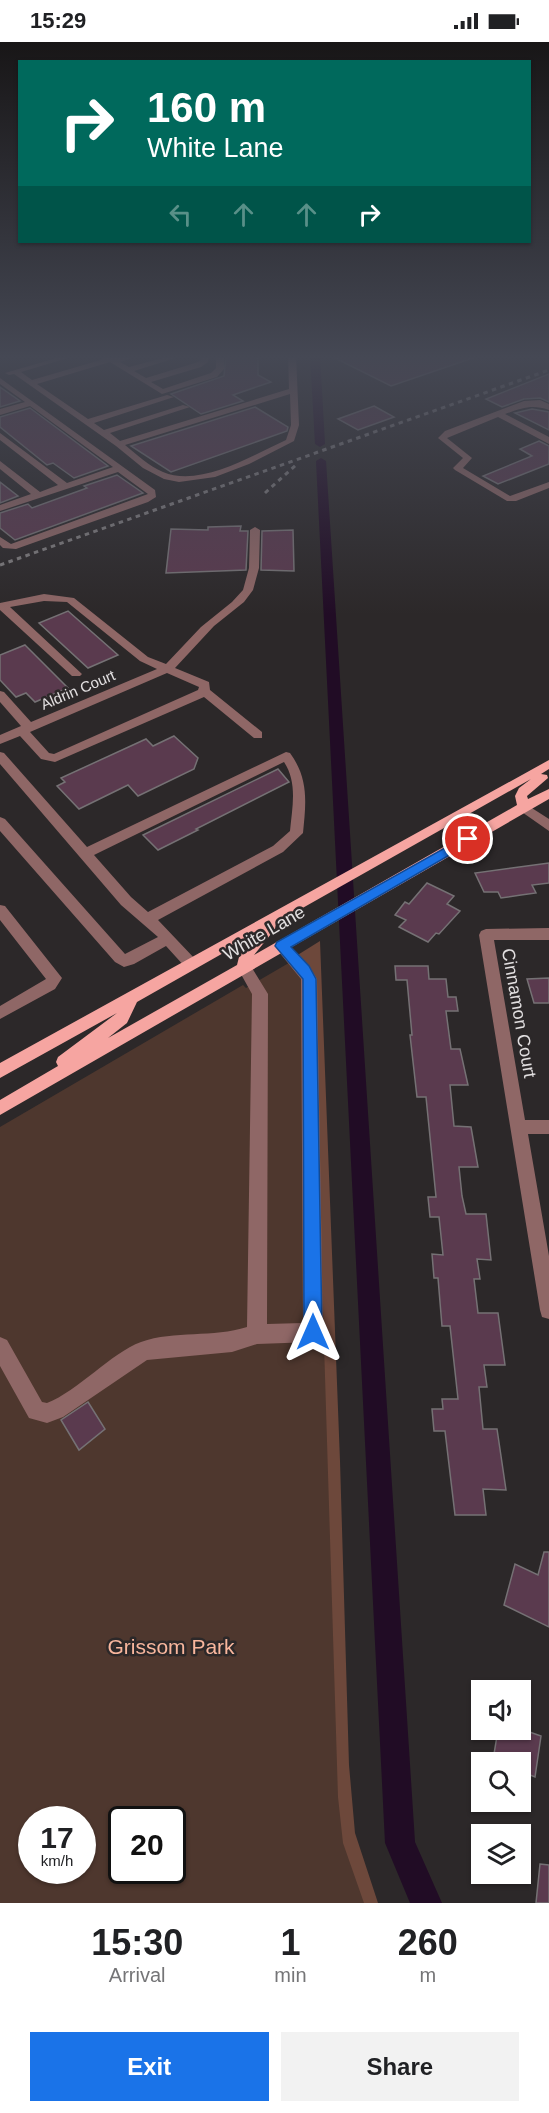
<!DOCTYPE html>
<style>
:root{--surface:#fff;--page:#f2f2f2;--text:#202124;--muted:#757577;--accent:#1a73e8}
body{margin:0;font-family:Arial,sans-serif;background:var(--page);color:var(--text);height:100vh;display:flex;flex-direction:column;font-size:22px;white-space:nowrap}
*{box-sizing:border-box;margin:0}
p{font-size:20px;color:var(--muted)}
.icon{flex:none;width:33px;height:33px;fill:none;stroke:currentColor;stroke-width:2;stroke-linecap:round;stroke-linejoin:round}
.map{position:relative;height:1861px;overflow:hidden}
.sheet{display:flex;flex-direction:column;background:var(--surface);flex:1}
.sheet>*{flex:none}
.guide{position:absolute;left:18px;top:18px;width:513px;height:183px;border-radius:0px;box-shadow:0 2px 4px #0004;background:#00695c;color:#fff;overflow:hidden}
.fabs{position:absolute;left:471px;top:1638px;display:grid;gap:12px}
.fabs a{display:grid;place-items:center;width:60px;height:60px;border-radius:0px;background:var(--surface);box-shadow:0 2px 4px #0004;font-size:30px}
.speed{position:absolute;left:18px;top:1764px;display:flex;gap:12px;font-size:30px;font-weight:700;text-align:center}
.speed>*{display:grid;place-content:center;width:78px;height:78px;border-radius:50%;background:var(--surface);box-shadow:0 2px 4px #0004;line-height:1}
.speed small{font-size:15px;font-weight:400}
.speed .limit{border:3px solid #111;border-radius:9px;background:#fff;color:#111}
.pin{position:absolute;display:grid;place-items:center;width:51px;height:51px;color:#fff;margin:-26px;border:3px solid #fff;border-radius:50%;box-shadow:0 2px 6px #0007}
.me{position:absolute;width:66px;margin:-33px;rotate:0deg;stroke-linejoin:round;filter:drop-shadow(0 0 4px #0008)}
.turn{display:flex;align-items:center;gap:21px;height:126px;padding:0 30px;font-size:27px}
.turn .icon{width:78px;height:78px;stroke-width:2.5}
.turn b{display:block;font-size:42px;line-height:51px}
.lanes{display:flex;align-items:center;height:57px;padding:0 30px;background:#0003;justify-content:center;gap:30px;direction:ltr}
.lanes .off{opacity:.35}
.eta{display:flex;justify-content:space-evenly;align-items:center;height:102px;text-align:center}
.eta b{font-size:36px;font-weight:700;line-height:42px}
.button{display:flex;gap:12px;margin-top:auto;padding:12px 30px}
.button a{flex:1;height:69px;border-radius:0px;background:var(--accent);color:#fff;font-size:24px;font-weight:700;line-height:69px;text-align:center}
.button a+a{background:var(--page);color:var(--text)}
.status{display:flex;justify-content:space-between;align-items:center;height:42px;padding:0 30px;background:var(--surface);direction:ltr}
.status svg{height:16px;fill:currentColor}
.map>svg:first-child{display:block}
</style>
<div class="status"><b>15:29</b><svg viewBox="0 0 49 12"><path d="M0 12V9h3v3zM5 12V6h3v6zM10 12V3h3v9zM15 12V0h3v12zM26 1h20v11H26zM47 4h2v5h-2z"/></svg></div>
<div class="map">
<svg width="549" height="1861" viewBox="0 0 549 1861">
<rect width="100%" height="100%" fill="#2c2829"/>
<path fill="#4e372e" fill-rule="evenodd" d="M 318,904 L 348,1808 L 368,1861 L 0,1861 L 0,1085 L 243,943 L 246,946 ZM 32,1778 L 82,1778 L 82,1828 L 32,1828 ZM 122,1778 L 172,1778 L 172,1828 L 122,1828 Z"/>
<polygon fill="#6d483b" points="320,899 340,1419 349,1723 355,1791 378,1861 364,1861 343,1801 338,1755 314,978 296,914"/>
<g fill="none" stroke-linecap="round" stroke-linejoin="round">
<g fill="#210c25" fill-rule="evenodd">
<polygon points="310,313 320,313 325,402 320,405 315,402"/>
<polygon points="321,416 326,419 415,1800 442,1861 410,1861 385,1801 316,419"/>
</g>
</g>
<g fill="#5a3a4e" stroke="#757174" stroke-width="1.5">
<polygon points="226,313 258,313 258,333 271,340 233,353 243,359 201,372 171,352 224,334"/>
<polygon points="329,313 476,313 476,315 391,344"/>
<polygon points="549,332 549,360 540,356 524,357 502,365 486,357"/>
<polygon points="0,345 20,359 0,365"/>
<polygon points="374,364 394,375 358,388 338,377"/>
<polygon points="255,365 288,385 287,389 171,430 131,404"/>
<polygon points="30,366 108,424 74,436 53,421 47,423 0,385 0,375"/>
<polygon points="532,367 549,370 549,388 515,371"/>
<polygon points="539,399 549,404 549,422 498,442 483,434 532,414 520,407"/>
<polygon points="117,433 143,451 15,498 0,486 0,471 28,462 32,466 87,446 84,444"/>
<polygon points="0,440 18,454 0,461"/>
<polygon points="241,484 240,489 248,489 246,528 166,531 171,487 208,488 208,485"/>
<polygon points="293,488 294,529 261,528 262,489"/>
<polygon points="68,569 118,613 88,626 39,581"/>
<polygon points="25,603 68,646 35,660 26,651 16,655 0,638 0,613"/>
<polygon points="174,694 198,716 194,727 138,754 128,743 79,767 57,744 65,740 61,736 146,697 153,704"/>
<polygon points="278,727 289,740 196,787 198,788 158,808 143,793"/>
<polygon points="549,821 549,841 532,843 536,851 521,853 501,856 498,850 484,850 475,831"/>
<polygon points="427,841 454,854 447,862 460,869 439,892 436,891 428,900 399,885 406,878 395,873 405,860 409,862"/>
<polygon points="395,924 428,924 429,937 446,937 448,955 456,955 458,969 446,969 451,1007 460,1007 468,1043 450,1043 454,1084 471,1085 478,1125 459,1125 462,1154 466,1172 486,1172 491,1218 477,1217 480,1237 474,1237 478,1271 498,1271 505,1323 484,1323 487,1345 479,1345 483,1387 497,1387 506,1448 483,1447 486,1473 455,1473 445,1389 434,1389 432,1367 443,1367 442,1357 458,1357 450,1284 442,1284 438,1236 434,1236 432,1212 443,1213 439,1175 430,1175 428,1155 436,1155 426,1055 417,1055 410,993 412,993 407,938 396,938"/>
<polygon points="549,936 549,961 534,961 527,937"/>
<polygon points="88,1360 105,1387 79,1408 61,1378"/>
<polygon points="544,1510 549,1510 549,1585 504,1563 515,1522 538,1533"/>
<polygon points="498,1688 524,1688 541,1694 535,1735 520,1729 520,1720 499,1720 493,1718"/>
<polygon points="540,1822 549,1823 549,1861 536,1861"/>
</g>
<g fill="none" stroke-linecap="round" stroke-linejoin="round">
<g fill="#8f6766" fill-rule="evenodd">
<path d="M 67,313 L 78,313 L 21,330 L 32,338 L 104,317 L 100,313 L 109,313 L 116,316 L 141,313 L 120,320 L 129,325 L 174,313 L 185,313 L 134,329 L 146,336 L 195,321 L 200,319 L 201,313 L 209,313 L 208,320 L 201,325 L 151,340 L 163,347 L 211,331 L 216,326 L 216,313 L 224,313 L 224,327 L 217,335 L 162,352 L 110,320 L 37,342 L 88,377 L 167,353 L 174,355 L 94,381 L 104,388 L 183,363 L 190,365 L 110,391 L 120,399 L 289,347 L 288,313 L 296,313 L 299,383 L 294,399 L 249,422 L 215,435 L 179,440 L 164,437 L 143,426 L 116,404 L 14,332 L 9,333 L 5,331 ZM 290,352 L 291,383 L 286,398 C 253,413 200,446 163,430 C 149,424 137,413 125,403 Z"/>
<polygon points="0,336 155,448 156,455 148,460 16,507 3,506 0,503 0,495 11,502 148,452 118,430 0,469 0,463 31,452 0,427 0,419 40,450 58,443 0,398 0,391 67,441 113,425 30,364 0,373 0,367 25,360 0,342"/>
<path d="M 540,358 L 549,362 L 549,368 C 532,362 522,366 505,372 L 549,395 L 549,402 L 498,375 L 447,396 L 472,416 L 463,426 L 510,454 L 549,440 L 549,446 L 516,459 L 507,459 L 455,428 L 453,426 L 463,416 L 438,396 L 445,389 L 524,359 Z"/>
<path d="M 255,485 L 260,488 L 259,526 L 253,548 L 244,560 L 214,584 L 175,626 L 209,640 L 210,648 L 262,690 L 262,696 L 254,696 L 204,655 L 55,720 L 41,717 L 20,694 L 0,702 L 0,693 L 21,684 L 0,660 L 0,649 L 4,650 L 31,680 L 157,627 L 140,619 L 67,560 L 44,559 L 10,565 L 82,632 L 80,634 L 72,634 L 0,568 L 0,561 L 44,552 L 74,556 L 148,615 L 166,622 L 201,585 L 232,560 L 243,548 L 249,526 L 250,488 ZM 167,631 L 199,645 L 198,648 L 54,712 L 49,711 L 30,690 Z"/>
<path d="M 0,710 L 4,711 L 87,805 L 286,710 L 290,711 C 309,737 306,761 303,791 L 283,810 L 158,878 L 196,918 L 198,922 L 196,926 L 186,926 L 166,904 L 134,922 L 124,925 L 115,920 L 0,789 L 0,775 L 5,777 L 125,912 L 158,895 L 121,863 L 0,722 ZM 284,720 C 298,741 292,766 290,789 L 273,804 L 148,870 L 131,855 L 94,813 Z"/>
<polygon points="524,761 549,777 549,789 519,768 517,765 519,762"/>
<polygon points="0,863 5,864 62,936 55,947 0,977 0,964 46,937 0,878"/>
<polygon points="549,886 549,898 494,898 525,1078 549,1078 549,1092 528,1092 549,1214 549,1277 542,1275 540,1268 479,893 481,889 486,887"/>
<path d="M 281,898 L 286,900 L 309,924 L 317,937 L 323,1290 L 320,1297 L 313,1300 L 257,1302 L 232,1310 L 147,1318 L 63,1375 L 47,1381 L 29,1376 L 0,1324 L 0,1295 L 7,1298 L 42,1360 L 47,1361 C 78,1349 111,1311 141,1300 C 175,1288 213,1296 247,1285 L 252,952 L 237,925 L 239,921 L 249,921 L 268,952 L 267,1282 L 303,1281 L 301,937 L 274,904 L 276,900 Z"/>
</g>
<path fill="#f6a5a1" fill-rule="evenodd" d="M 549,718 L 549,727 L 541,732 L 547,733 L 548,736 L 527,754 L 528,757 L 549,747 L 549,757 L 0,1073 L 0,1058 L 58,1024 L 56,1020 L 58,1015 L 117,971 L 0,1036 L 0,1021 ZM 531,737 L 519,746 L 515,754 L 517,763 L 254,913 L 275,887 L 276,881 ZM 248,897 L 241,907 L 237,923 L 108,996 L 127,981 L 137,960 Z"/>
<g stroke="#807d7e" stroke-width="3" stroke-dasharray="4.5 4.5" stroke-linecap="butt">
<polyline points="265,451 297,422"/>
<polyline points="0,523 549,328"/>
</g>
</g>
<linearGradient id="sky" x2="0" y2="1"><stop stop-color="#181617"/><stop offset="0.55" stop-color="#454854"/><stop offset="1" stop-color="#454854" stop-opacity="0"/></linearGradient>
<rect width="549" height="573" fill="url(#sky)"/>
<polygon fill="#1a73e8" stroke="#114b97" stroke-width="1.5" points="468,793 472,794 472,800 291,905 309,924 316,937 322,1290 319,1296 313,1299 307,1296 304,1290 303,937 275,904 277,900"/>
<g text-anchor="middle" stroke-width="5" stroke-linejoin="round" paint-order="stroke">
<g font-size="15" fill="#e2dfe0" stroke="#2c2829">
<text transform="translate(78 648) rotate(-23)" y="5">Aldrin Court</text>
</g>
<g font-size="18" fill="#e2dfe0" stroke="#2c2829">
<text transform="translate(264 891) rotate(-30)" y="6">White Lane</text>
<text transform="translate(519 971) rotate(80)" y="6">Cinnamon Court</text>
</g>
<g font-size="21" fill="#f8b69d" stroke="#2c2829">
<text x="171" y="1612">Grissom Park</text>
</g>
</g>
</svg>
<div class="fabs">
<a><svg class="icon" aria-label="sound" viewBox="0 0 24 24"><path d="M4 9h4l5-4v14l-5-4H4zM17 9q2 3 0 6"/></svg></a>
<a><svg class="icon" aria-label="search" viewBox="0 0 24 24"><circle cx="10" cy="10" r="6"/><path d="M15 15l6 6"/></svg></a>
<a><svg class="icon" aria-label="layers" viewBox="0 0 24 24"><path d="M12 4l9 5-9 5-9-5zM3 14l9 5 9-5"/></svg></a>
</div>
<div class="speed"><div>17<small>km/h</small></div><div class="limit">20</div></div>
<div class="pin" style="left:468px;top:797px;background:#d93025"><svg class="icon" aria-label="arrive" viewBox="0 0 24 24"><path d="M6 21V4h12l-3 4 3 4H6"/></svg></div>
<svg class="me" style="left:313px;top:1290px" viewBox="-20 -20 40 40"><path d="M0-17L14 15 0 8-14 15z" fill="#1a73e8" stroke="#fff" stroke-width="4"/></svg>
<div class="guide">
<div class="turn"><svg class="icon" aria-label="right" viewBox="0 0 24 24"><path d="M7 20v-9h11M14 6l5 5-5 5"/></svg><div><b>160 m</b>White Lane</div></div>
<div class="lanes"><svg class="icon off" aria-label="left" viewBox="0 0 24 24"><path d="M17 20v-9H6M10 6l-5 5 5 5"/></svg><svg class="icon off" aria-label="ahead" viewBox="0 0 24 24"><path d="M12 20V5M6 11l6-6 6 6"/></svg><svg class="icon off" aria-label="ahead" viewBox="0 0 24 24"><path d="M12 20V5M6 11l6-6 6 6"/></svg><svg class="icon" aria-label="right" viewBox="0 0 24 24"><path d="M7 20v-9h11M14 6l5 5-5 5"/></svg></div>
</div>
</div>
<section class="sheet">
<div class="eta">
<div><b>15:30</b><p>Arrival</p></div>
<div><b>1</b><p>min</p></div>
<div><b>260</b><p>m</p></div>
</div>
<div class="button"><a>Exit</a><a>Share</a></div>
</section>
